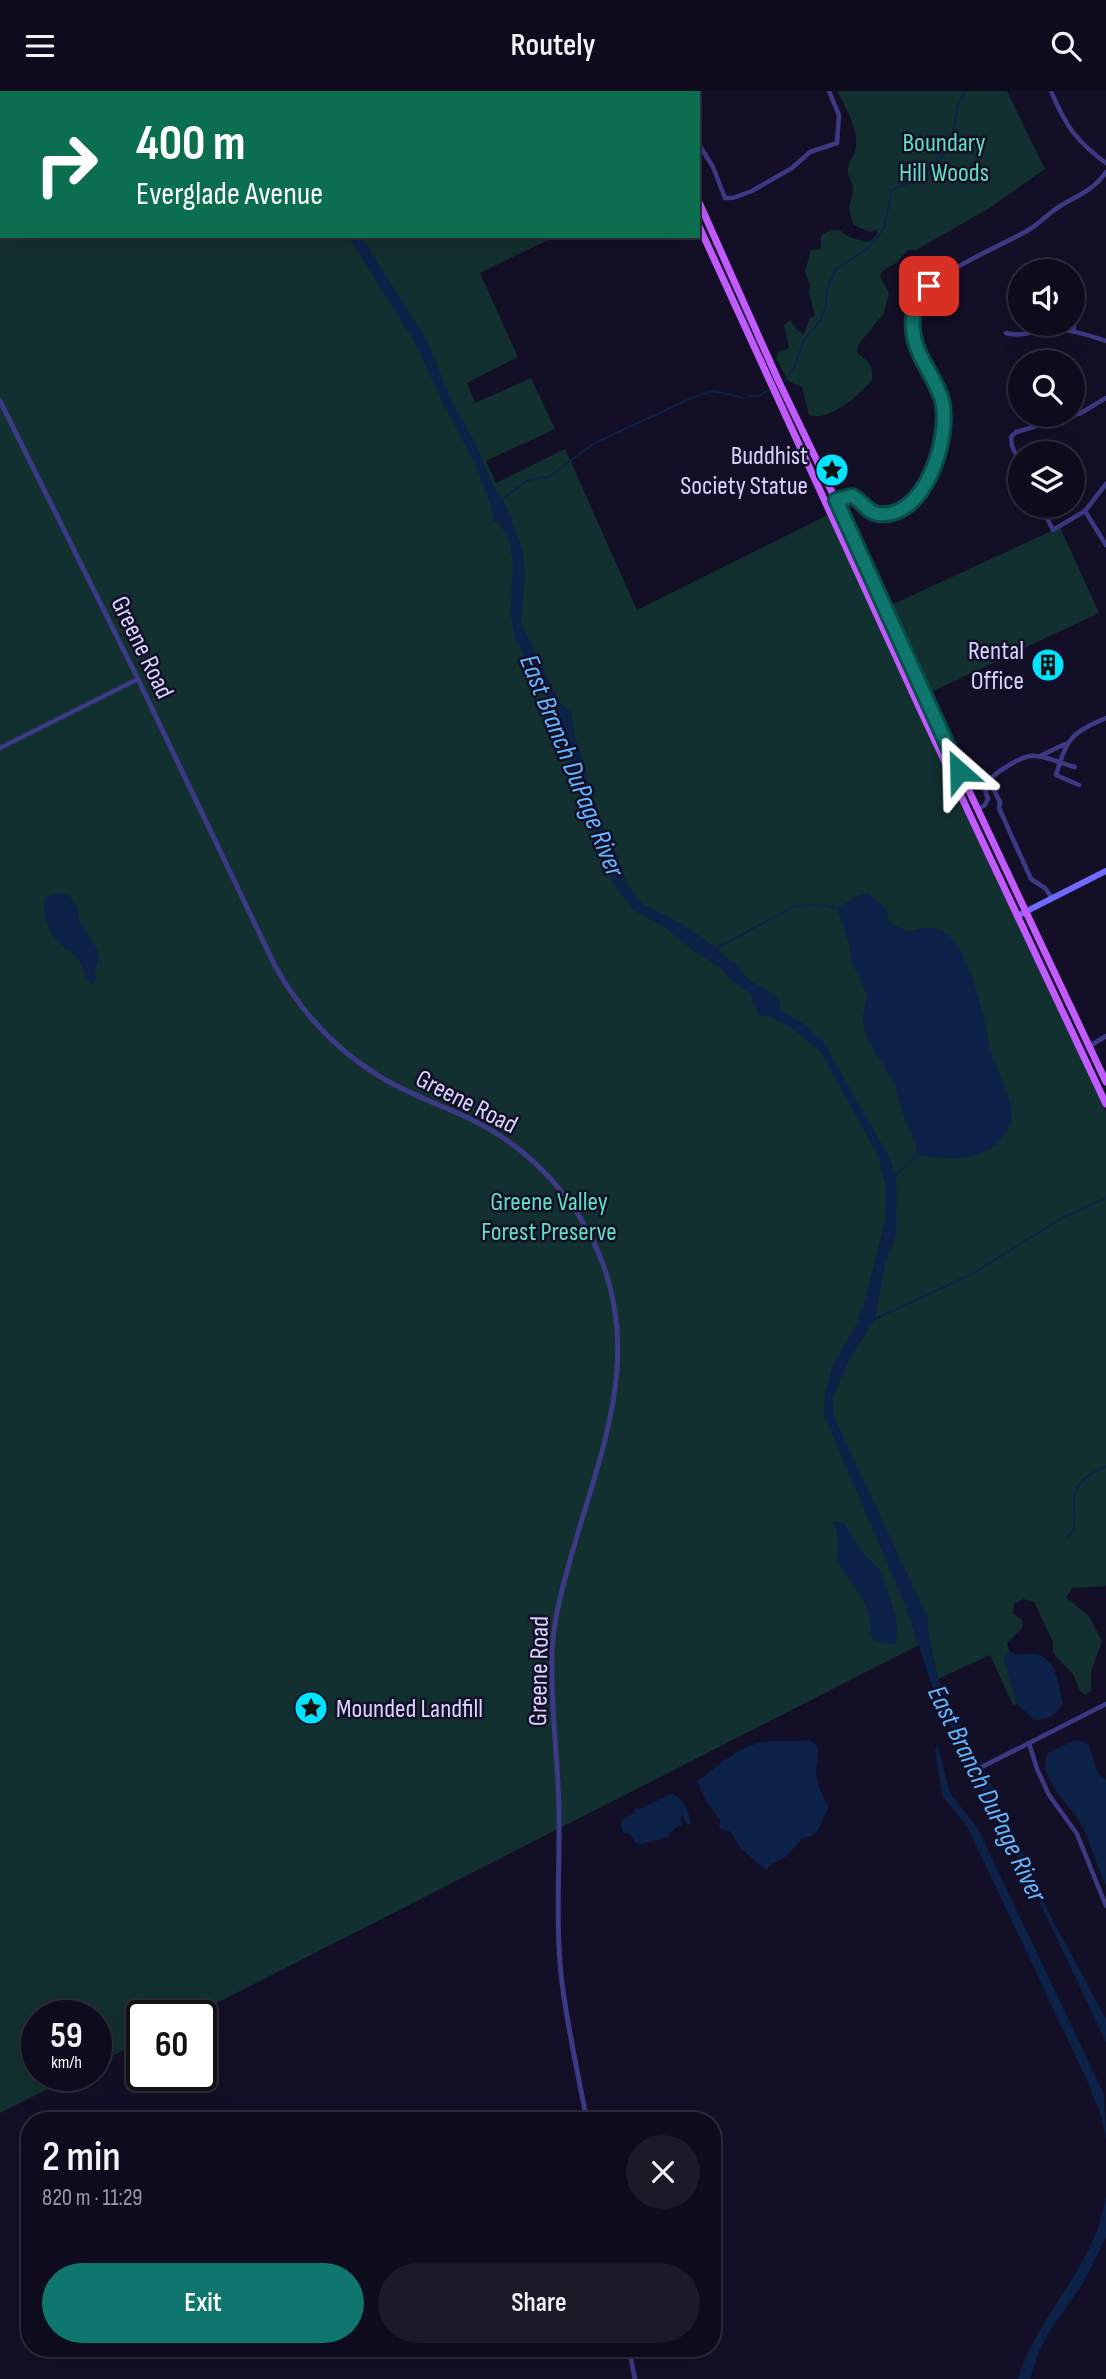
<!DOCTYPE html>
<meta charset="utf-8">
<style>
:root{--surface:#0e0b1c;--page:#1c1929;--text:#f1f3f6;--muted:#9b9ba3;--line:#2e2b3b;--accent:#0f766e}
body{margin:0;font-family:"Sofia Sans Condensed",sans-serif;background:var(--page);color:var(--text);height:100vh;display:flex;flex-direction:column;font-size:26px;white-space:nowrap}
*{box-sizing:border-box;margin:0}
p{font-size:23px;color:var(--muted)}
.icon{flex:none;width:38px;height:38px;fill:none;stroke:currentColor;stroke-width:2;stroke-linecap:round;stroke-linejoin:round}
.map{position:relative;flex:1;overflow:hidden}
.drawer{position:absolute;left:21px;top:2021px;width:700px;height:245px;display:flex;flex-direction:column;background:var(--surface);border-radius:28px;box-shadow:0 7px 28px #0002,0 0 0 2px var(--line)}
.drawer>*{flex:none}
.top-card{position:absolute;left:0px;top:0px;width:700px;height:147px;box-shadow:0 7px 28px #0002,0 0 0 2px var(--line);background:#0b6e4f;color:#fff;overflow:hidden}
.tools{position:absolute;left:1008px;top:168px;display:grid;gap:14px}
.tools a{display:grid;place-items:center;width:77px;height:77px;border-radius:50%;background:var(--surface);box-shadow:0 7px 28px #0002,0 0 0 2px var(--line);font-size:35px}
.speed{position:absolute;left:21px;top:1909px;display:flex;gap:14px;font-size:35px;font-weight:700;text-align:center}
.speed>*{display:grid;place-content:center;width:91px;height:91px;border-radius:50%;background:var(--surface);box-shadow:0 7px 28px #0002,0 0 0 2px var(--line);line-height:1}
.speed small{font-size:18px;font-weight:400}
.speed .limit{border:4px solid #111;border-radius:10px;background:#fff;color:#111}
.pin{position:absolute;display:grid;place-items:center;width:60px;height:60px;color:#fff;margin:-30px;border-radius:14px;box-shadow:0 4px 10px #0006}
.me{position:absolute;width:77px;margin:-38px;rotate:335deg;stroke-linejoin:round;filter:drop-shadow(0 0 5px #0008)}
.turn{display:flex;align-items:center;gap:24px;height:147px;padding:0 21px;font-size:32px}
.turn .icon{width:91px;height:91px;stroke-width:2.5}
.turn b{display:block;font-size:49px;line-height:60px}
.round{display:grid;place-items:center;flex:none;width:74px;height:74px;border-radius:37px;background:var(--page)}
.head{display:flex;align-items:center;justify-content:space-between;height:119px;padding:0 21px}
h1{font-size:42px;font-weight:600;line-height:52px}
.action{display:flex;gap:14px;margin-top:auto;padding:14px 21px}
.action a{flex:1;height:80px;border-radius:42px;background:var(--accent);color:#fff;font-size:28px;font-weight:600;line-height:80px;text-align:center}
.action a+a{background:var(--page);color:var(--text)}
header{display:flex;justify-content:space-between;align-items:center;height:91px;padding:0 21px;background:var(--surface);font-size:32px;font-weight:600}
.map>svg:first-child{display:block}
</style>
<header><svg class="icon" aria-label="menu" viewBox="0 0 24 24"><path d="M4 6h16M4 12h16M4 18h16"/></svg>Routely<svg class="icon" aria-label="search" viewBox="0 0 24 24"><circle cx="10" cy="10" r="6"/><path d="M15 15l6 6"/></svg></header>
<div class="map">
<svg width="1106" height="2288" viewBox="0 0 1106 2288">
<rect width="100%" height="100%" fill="#130f26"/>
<g fill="#12302f">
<polygon points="0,0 635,0 636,2 2,2 2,145 556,145 480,182 518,266 467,292 475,312 531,287 555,338 486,370 496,392 565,358 637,519 828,424 1106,1021 1106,1495 1072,1497 1066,1507 1089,1525 1102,1550 1091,1581 1091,1600 1085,1604 1080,1600 1073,1583 1053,1562 1053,1551 1034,1511 1023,1508 1014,1513 1013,1523 1022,1529 1022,1537 1007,1552 1009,1560 1004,1566 1017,1613 1013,1614 990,1564 938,1588 929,1549 191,1925 142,1925 142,1950 96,1973 96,1925 37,1925 37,1984 74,1985 0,2022"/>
<path d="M 837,0 L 1007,0 L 1045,78 L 988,118 L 916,159 L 908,159 L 896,172 L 884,179 L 880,185 L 889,202 L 884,222 L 858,254 L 857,262 C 869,271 873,273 872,289 C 860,304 829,331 809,324 L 802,296 L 788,290 L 777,269 L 777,262 L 789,257 L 784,234 L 790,229 L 798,240 L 804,243 L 810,227 L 815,225 L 809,201 L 810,194 L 805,181 L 811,159 L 821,158 L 821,144 L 831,139 L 840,139 C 846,146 861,151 871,150 L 878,142 L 876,139 L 870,141 L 854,134 C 845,112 852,116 853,97 C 853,91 849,87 848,82 C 846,71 855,66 856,56 C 858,36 846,18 837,0 Z"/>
<polygon points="1060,436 1099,522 927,603 889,515"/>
</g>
<g fill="#0c2248">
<path d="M 348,145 L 361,145 L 426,248 L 452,311 L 475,351 L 492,392 L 507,417 L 522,457 L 524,470 L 525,483 L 521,532 L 560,612 L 572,622 L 574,642 L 600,728 L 609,754 L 616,761 L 627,793 L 644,814 L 679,831 L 717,857 L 729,870 L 739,875 C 745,894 769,895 780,910 L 779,918 C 788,925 800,929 809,937 C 815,942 816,946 822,949 L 891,1069 L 896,1087 L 897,1136 L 895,1147 L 885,1173 L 875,1228 L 850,1267 L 833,1306 L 834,1326 L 927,1525 L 933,1569 L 941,1596 L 989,1689 L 1051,1826 L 1106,1928 L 1106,1951 L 1031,1793 L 986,1707 L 933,1598 L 907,1519 L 824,1324 L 825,1302 L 832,1277 L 857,1232 L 866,1205 L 885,1130 L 886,1096 L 878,1065 L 821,961 L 791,937 L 771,926 L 758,924 L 750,902 L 733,891 L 722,878 L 694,860 L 664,836 L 633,819 L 614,794 L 596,749 L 552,616 L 533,578 L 515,547 L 510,522 L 513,474 L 509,450 L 499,431 L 494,431 L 491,414 L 475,373 L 442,310 L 414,250 Z"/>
<path d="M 58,802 L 70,805 L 78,818 L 79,830 L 97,858 L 99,866 L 95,882 L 96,887 L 93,894 L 87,891 C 84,881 81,869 72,862 C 68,858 62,856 59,852 C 47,839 41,822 46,806 Z"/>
<path d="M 868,802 L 886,818 L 890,832 L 910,841 C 924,834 939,835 950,846 C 972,867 984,927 990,957 C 994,976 1010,1001 1011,1018 C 1013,1030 1009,1038 1002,1047 C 981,1073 945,1068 917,1064 L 915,1052 L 902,1022 L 895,994 L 867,947 L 862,928 L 867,904 L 851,870 L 850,856 L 837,817 L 859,804 Z"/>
<path d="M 833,1430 L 844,1432 L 864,1463 L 881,1480 L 890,1505 L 898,1537 L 895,1554 L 874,1549 L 869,1543 C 878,1517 846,1489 836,1468 C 840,1456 838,1441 833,1430 Z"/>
<path d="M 1009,1560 C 1021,1567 1021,1561 1034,1563 C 1058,1566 1058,1596 1063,1612 C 1057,1625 1048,1628 1035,1629 L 1017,1613 L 1003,1566 Z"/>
<path d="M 810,1649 C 824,1657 816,1669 816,1681 C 816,1692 823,1706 829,1715 L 818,1739 L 812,1745 L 802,1747 L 787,1765 L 772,1773 L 766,1779 L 741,1758 L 731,1741 L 719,1737 L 720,1730 L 706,1710 L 697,1690 C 715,1678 734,1659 755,1653 C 770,1647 792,1653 810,1649 Z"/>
<path d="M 1073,1650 L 1082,1650 L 1089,1654 L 1098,1683 L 1106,1689 L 1106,1795 C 1097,1776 1092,1757 1084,1738 C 1076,1719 1033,1685 1048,1662 Z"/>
<polygon points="937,1653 950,1702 978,1738 1104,2003 1106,2048 1101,2024 1085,1985 968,1737 942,1704 935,1659"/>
<path d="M 671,1703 C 684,1706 689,1721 691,1733 L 687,1733 L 683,1725 L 680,1726 L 682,1734 L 675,1737 L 668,1746 L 642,1753 L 636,1752 L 629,1742 L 623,1742 L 621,1735 L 622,1729 L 636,1721 L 634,1717 L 640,1718 Z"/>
<path d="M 1106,2103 L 1106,2146 L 1083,2192 L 1049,2241 L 1039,2260 L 1030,2288 L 1018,2288 C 1038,2221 1098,2174 1106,2103 Z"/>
</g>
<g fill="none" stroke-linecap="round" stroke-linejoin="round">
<g stroke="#0c2248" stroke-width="2">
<polyline points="415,2 418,0"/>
<path d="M 783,291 L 793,279 L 804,249 L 820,230 L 826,215 L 827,199 L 836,178 L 869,157 L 884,137 L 892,99 C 918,88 947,72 953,42 C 956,27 956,14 965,0"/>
<polyline points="749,305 759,305 769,299"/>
<polyline points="549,386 593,353 687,309 713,300 741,306"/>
<polyline points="501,409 528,389 548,386"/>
<polyline points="717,857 793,816 818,814 837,817"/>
<polyline points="895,1085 917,1064"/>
<polyline points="875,1228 972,1183 1062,1127 1106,1107"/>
<path d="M 1068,1446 C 1088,1428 1051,1397 1106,1376"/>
</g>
<g stroke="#3d3a85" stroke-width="4.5">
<path d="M 1051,0 C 1065,34 1076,50 1106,72"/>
<polyline points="694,2 697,0"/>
<polyline points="698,52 713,76 725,107 733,107 752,100 792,77 810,61 837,52 839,24 829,0"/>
<polyline points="1073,240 1082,196"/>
<path d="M 1006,242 C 1020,246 1030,241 1045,239 C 1066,237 1086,243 1106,250"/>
<polyline points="1020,372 1012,355 1011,346 1016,341 1081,322 1106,307"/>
<path d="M 828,413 L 852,405 C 862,409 866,420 877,422 C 925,431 949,348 943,313 C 937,280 904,254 914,218 C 925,183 999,157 1030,138 C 1041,131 1049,122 1060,115 C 1077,105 1094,99 1106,81"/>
<polyline points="1041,415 1053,439 1085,420 1106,393"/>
<polyline points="1085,420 1106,454"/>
<polyline points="0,657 138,588"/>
<polyline points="1040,665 1065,653"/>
<polyline points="988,687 1000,711 999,717 1031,788 1045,797 1052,807"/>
<path d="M 1079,694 L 1056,684 C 1067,648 1070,642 1106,627"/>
<path d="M 979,718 L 985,714 L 988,708 L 984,696 C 990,684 1022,663 1036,665 C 1049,666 1062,673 1075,676"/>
<polyline points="1090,955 1106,945"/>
<polyline points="1029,1652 1037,1678 1049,1704 1077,1743 1106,1815"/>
<polyline points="968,1683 1106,1613"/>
</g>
<g stroke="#3d3a85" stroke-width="5">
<path d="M 0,310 L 138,588 L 275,875 C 301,921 335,958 379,985 C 406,1002 436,1012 464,1025 C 517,1049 560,1089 588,1140 C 648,1251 604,1351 572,1462 C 563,1494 554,1526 552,1560 C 550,1613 558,1666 559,1719 C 560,1777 555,1835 562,1892 C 568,1938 578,1984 587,2030"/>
<polyline points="629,2258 635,2288"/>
</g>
<polyline stroke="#6f6bff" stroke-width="6" points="1017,825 1106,780"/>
<g stroke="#c25bff" stroke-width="7">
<polyline points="640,0 641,2"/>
<polyline points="651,0 652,2"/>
<polyline points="698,109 779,291 857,453 914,583 1106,991"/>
<polyline points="698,133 921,620 1106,1013"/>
</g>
</g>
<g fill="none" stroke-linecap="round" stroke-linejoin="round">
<defs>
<path id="route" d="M 929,195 C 918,207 911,222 913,239 C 915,265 935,285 942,309 C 951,345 926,429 878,423 C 866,421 862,409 852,405 L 836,409 L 959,680"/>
</defs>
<use href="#route" stroke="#0a4d48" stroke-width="18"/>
<use href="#route" stroke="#0f766e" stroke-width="12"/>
</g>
<defs>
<symbol id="sight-disc" viewBox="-11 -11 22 22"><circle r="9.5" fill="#00e5ff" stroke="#130f26"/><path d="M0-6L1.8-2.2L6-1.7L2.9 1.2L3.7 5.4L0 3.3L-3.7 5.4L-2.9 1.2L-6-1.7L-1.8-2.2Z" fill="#111"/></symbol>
<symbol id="building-disc" viewBox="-11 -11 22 22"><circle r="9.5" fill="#00e5ff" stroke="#130f26"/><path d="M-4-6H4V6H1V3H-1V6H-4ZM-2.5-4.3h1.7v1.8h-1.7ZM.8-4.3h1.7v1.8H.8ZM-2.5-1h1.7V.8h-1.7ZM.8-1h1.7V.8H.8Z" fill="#111"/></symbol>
</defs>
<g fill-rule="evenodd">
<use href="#sight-disc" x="813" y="360" width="38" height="38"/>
<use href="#building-disc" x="1029" y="555" width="38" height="38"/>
<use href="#sight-disc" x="292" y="1598" width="38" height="38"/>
</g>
<g text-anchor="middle" stroke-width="5" stroke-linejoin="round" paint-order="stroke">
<g font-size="26" fill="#5fe0c0" stroke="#130f26">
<text x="944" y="60">Boundary<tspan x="944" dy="30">Hill Woods</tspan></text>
<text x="549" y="1119">Greene Valley<tspan x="549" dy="30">Forest Preserve</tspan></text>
</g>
<g font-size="26" fill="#d9d4ff" stroke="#130f26" text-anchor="end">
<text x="808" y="373">Buddhist<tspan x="808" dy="30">Society Statue</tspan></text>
<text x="1024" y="568">Rental<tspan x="1024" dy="30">Office</tspan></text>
<text x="336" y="1626" text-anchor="start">Mounded Landfill</text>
</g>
<g font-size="26" fill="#d9d4ff" stroke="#130f26">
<text transform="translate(143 556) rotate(64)" y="9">Greene Road</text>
<text transform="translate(467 1010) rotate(27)" y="9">Greene Road</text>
<text transform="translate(538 1580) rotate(-89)" y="9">Greene Road</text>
</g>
<g font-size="28" font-style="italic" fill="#62b6ff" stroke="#130f26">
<text transform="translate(573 674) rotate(68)" y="10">East Branch DuPage River</text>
<text transform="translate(988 1702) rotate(64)" y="10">East Branch DuPage River</text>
</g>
</g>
</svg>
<div class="tools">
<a><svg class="icon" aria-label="sound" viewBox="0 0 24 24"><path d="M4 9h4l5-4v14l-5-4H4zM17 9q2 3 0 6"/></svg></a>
<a><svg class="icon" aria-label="search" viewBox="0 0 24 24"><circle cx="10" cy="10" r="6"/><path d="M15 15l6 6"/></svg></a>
<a><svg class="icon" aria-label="layers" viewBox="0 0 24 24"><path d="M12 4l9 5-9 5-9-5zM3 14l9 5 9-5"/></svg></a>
</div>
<div class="speed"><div>59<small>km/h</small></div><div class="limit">60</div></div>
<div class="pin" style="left:929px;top:195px;background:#d93025"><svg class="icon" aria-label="arrive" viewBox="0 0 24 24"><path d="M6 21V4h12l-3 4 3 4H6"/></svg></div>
<svg class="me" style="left:959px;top:680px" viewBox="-20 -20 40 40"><path d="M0-17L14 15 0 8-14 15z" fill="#0f766e" stroke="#fff" stroke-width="4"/></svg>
<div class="top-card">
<div class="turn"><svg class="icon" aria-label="right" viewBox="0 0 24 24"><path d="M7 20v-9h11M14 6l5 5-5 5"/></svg><div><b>400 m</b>Everglade Avenue</div></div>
</div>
<section class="drawer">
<div class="head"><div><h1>2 min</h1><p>820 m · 11:29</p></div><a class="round"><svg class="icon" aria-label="close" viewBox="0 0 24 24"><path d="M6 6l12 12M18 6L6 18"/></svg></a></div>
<div class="action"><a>Exit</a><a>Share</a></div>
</section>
</div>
